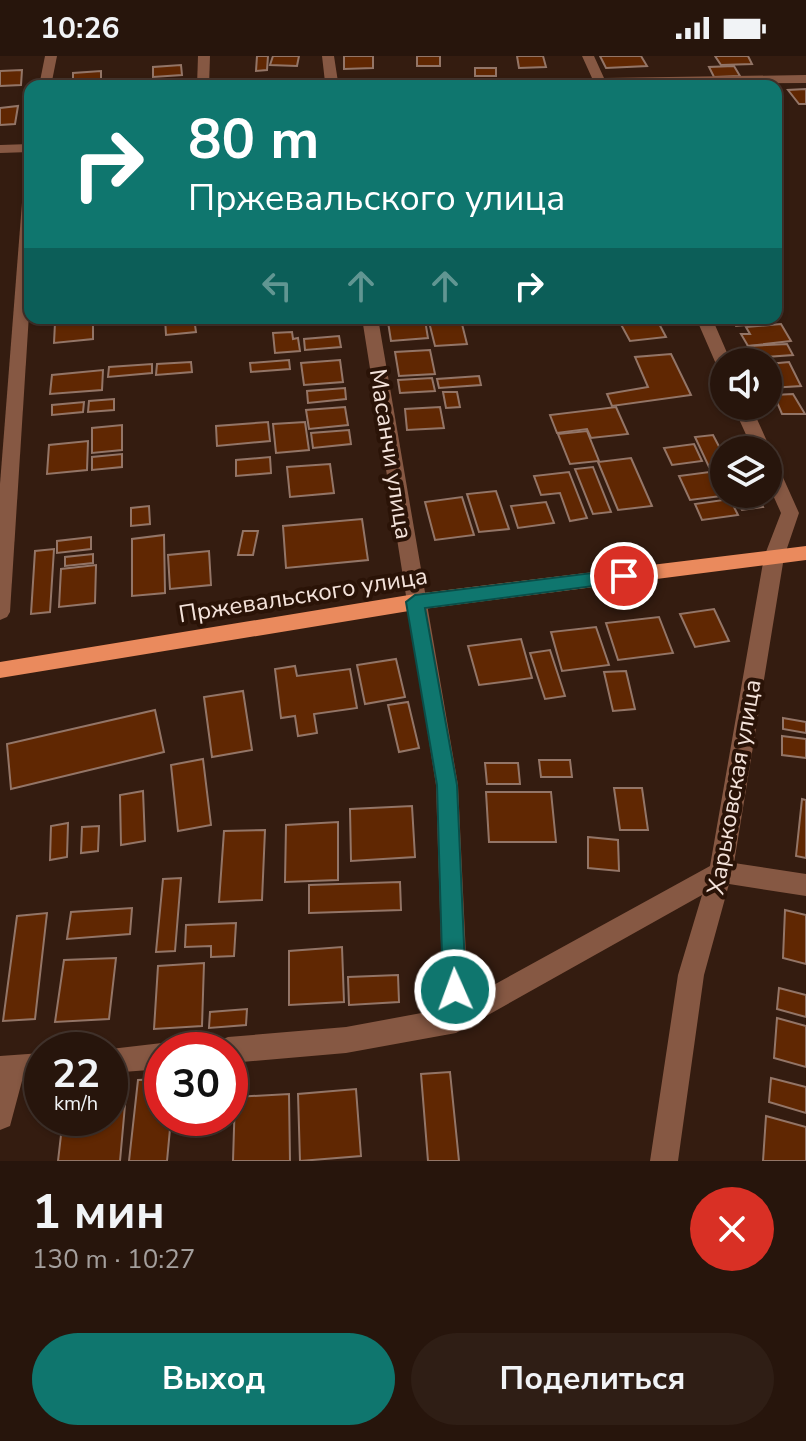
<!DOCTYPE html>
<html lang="ru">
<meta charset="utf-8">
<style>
:root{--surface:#27150c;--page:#2f1e15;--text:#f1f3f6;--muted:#a49f9d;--line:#43342d;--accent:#0f766e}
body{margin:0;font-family:"Nunito Sans",sans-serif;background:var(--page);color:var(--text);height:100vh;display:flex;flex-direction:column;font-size:30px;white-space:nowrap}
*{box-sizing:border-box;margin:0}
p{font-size:26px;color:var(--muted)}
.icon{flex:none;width:44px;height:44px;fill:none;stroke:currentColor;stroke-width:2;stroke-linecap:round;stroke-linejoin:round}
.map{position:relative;height:1105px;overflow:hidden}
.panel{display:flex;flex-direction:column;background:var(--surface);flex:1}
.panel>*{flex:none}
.hud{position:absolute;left:24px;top:24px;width:758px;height:244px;border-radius:16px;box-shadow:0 2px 6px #0004,0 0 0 2px var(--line);background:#0f766e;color:#fff;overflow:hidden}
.controls{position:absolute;left:710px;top:292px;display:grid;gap:16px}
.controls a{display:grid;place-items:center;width:72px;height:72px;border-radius:50%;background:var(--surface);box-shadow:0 2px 6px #0004,0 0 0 2px var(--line);font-size:40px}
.speed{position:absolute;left:24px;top:976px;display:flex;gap:16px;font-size:40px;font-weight:700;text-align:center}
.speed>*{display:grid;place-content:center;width:104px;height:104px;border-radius:50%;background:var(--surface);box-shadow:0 2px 6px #0004,0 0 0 2px var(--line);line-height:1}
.speed small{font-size:20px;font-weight:400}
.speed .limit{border:12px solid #d22;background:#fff;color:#111}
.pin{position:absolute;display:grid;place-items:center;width:68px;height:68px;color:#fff;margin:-34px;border:4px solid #fff;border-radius:50%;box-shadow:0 2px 8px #0007}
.me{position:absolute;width:88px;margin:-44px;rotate:358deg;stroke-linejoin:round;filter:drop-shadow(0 0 6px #0008)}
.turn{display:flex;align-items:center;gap:28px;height:168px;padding:0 32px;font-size:36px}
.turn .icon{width:104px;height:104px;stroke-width:2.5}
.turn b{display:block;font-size:56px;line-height:68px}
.lanes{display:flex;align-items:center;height:76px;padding:0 32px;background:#0003;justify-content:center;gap:40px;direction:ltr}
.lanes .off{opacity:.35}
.round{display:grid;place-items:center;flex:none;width:84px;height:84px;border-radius:42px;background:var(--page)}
.summary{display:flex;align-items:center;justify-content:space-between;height:136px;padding:0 32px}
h1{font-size:48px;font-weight:700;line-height:60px}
.button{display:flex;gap:16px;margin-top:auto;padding:16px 32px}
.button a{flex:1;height:92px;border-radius:48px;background:var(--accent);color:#fff;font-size:32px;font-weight:700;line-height:92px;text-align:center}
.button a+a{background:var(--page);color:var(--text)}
.status{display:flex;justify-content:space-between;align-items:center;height:56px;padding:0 40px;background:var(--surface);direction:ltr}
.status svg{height:22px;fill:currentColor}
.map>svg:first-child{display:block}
</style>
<div class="status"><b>10:26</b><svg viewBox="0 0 49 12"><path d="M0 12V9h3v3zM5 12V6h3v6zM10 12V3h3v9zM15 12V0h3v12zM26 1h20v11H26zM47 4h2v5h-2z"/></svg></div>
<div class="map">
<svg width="806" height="1105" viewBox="0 0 806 1105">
<rect width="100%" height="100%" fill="#341c10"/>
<g fill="#602702" stroke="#937567" stroke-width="2">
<polygon points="257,0 268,0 267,14 256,15"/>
<polygon points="273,0 299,0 297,10 270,9"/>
<polygon points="344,0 373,0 373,12 344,13"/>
<rect x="417" y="0" width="23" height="10"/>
<polygon points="517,0 543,0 546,11 519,12"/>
<polygon points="600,0 641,0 647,10 606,12"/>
<polygon points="715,0 748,0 752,8 721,9"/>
<polygon points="181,9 182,19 153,21 153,11"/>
<polygon points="734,10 740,20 714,21 709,11"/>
<rect x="475" y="12" width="21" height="8"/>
<polygon points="22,14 21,29 0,30 0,15"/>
<polygon points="101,15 101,25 73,27 73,17"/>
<polygon points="806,33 806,48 799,48 788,34"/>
<polygon points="18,50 15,68 0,69 0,52"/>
<polygon points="165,262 194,262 196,276 166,279"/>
<polygon points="656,262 666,281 630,285 618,263"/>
<polygon points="732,262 766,262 769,267 736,270"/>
<polygon points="93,263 93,283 54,287 55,267"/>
<polygon points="425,264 428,282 391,285 388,266"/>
<polygon points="461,264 467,288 435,290 429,266"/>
<polygon points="781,268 791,285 748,290 741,278 750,278 746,271"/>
<polygon points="292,276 293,283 298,282 300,295 275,297 273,277"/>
<polygon points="339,280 341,291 305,294 304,283"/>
<polygon points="787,288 793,299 753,302 748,290"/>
<polygon points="430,294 435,318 399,320 395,296"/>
<polygon points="671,298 691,339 612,350 607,338 648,331 635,301"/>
<polygon points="289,304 290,313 251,316 250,307"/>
<polygon points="340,304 343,326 304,329 301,307"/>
<polygon points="191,306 192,316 156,319 157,308"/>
<polygon points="789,306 801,330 770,332 768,308"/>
<polygon points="152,308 152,317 108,321 109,311"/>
<polygon points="103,314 102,334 50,338 52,319"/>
<polygon points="479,320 481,329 439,332 437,323"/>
<polygon points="432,322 435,335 400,337 398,324"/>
<polygon points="345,332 346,343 308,347 307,335"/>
<polygon points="443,336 457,336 460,351 446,352"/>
<polygon points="793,338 805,358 782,358 774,339"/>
<polygon points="114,343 114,354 88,356 89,345"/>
<polygon points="84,346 83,356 52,359 52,349"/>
<polygon points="345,351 348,369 309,373 306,354"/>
<polygon points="440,351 444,372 407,374 405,353"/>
<polygon points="616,351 628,378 591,382 587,373 557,377 550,359"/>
<polygon points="268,366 270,385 217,390 216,370"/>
<polygon points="305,366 309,394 276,397 273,368"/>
<polygon points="122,369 122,394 92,397 92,372"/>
<polygon points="349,374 351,388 313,392 311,377"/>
<polygon points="587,375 599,405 570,408 558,378"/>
<polygon points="713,379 724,400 724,409 709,411 695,381"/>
<polygon points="88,385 87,414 47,418 49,389"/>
<polygon points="694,388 702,405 672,409 664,392"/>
<polygon points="122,398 122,411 92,414 92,401"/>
<polygon points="270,401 271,417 236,420 236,404"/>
<polygon points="631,402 652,450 618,454 598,406"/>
<polygon points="330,408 334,437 290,441 287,411"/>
<polygon points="593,411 611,456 593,458 575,413"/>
<polygon points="717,415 724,430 724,438 729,439 690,444 679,420"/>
<polygon points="569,416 587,462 570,465 560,437 541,439 534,420"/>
<polygon points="496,435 509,473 479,476 467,438"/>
<polygon points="733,438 756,438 763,451 742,454"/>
<polygon points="462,441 474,479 435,484 425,446"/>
<polygon points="730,443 738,459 702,464 695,448"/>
<polygon points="546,446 554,467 518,472 511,450"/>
<polygon points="149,450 150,468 131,470 131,452"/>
<polygon points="362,463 368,504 286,512 283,470"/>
<polygon points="243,475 258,475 253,499 238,499"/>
<polygon points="164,479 165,537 132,540 132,483"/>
<polygon points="91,481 91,493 57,497 57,485"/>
<polygon points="54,493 50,556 31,558 35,495"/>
<polygon points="209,495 211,529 170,533 168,499"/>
<polygon points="93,498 93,507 65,510 65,501"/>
<polygon points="96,509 95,547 59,551 61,513"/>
<polygon points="714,553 729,585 695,591 680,558"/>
<polygon points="659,561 673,597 618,604 606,567"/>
<polygon points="596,571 609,609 562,615 551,576"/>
<polygon points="521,583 532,622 479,629 468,590"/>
<polygon points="550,594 565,640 545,643 530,597"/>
<polygon points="396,603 405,641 365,648 357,609"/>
<polygon points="295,610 297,620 350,613 357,652 314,658 317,677 298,680 295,660 281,662 275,613"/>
<polygon points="626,615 635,653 613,655 604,616"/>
<polygon points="243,635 252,694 212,701 204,641"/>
<polygon points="408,646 419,692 399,696 388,649"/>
<polygon points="155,654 164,696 11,733 7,688"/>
<polygon points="783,662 806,666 806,677 783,673"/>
<polygon points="782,680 806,683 806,702 782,699"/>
<polygon points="203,703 211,769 178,775 171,709"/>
<polygon points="539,704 570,704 572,721 541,721"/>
<polygon points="485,707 518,707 520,728 487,728"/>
<polygon points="614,732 642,732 648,774 620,774"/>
<polygon points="143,735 145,785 121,789 120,739"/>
<polygon points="486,736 551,736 556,786 489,786"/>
<polygon points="802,743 806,744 806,802 796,800"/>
<polygon points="412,750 415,801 351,805 350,753"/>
<polygon points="338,766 338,824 285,826 286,769"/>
<polygon points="68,767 67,801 50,804 51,770"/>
<polygon points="99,770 98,795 81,797 82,771"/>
<polygon points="265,774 262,844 219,846 224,775"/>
<polygon points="588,781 618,784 619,815 588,812"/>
<polygon points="181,822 175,895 156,896 163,823"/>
<polygon points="400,826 401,854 309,857 309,829"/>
<polygon points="132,852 130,878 67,883 71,856"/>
<polygon points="785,854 806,859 806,908 783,902"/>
<polygon points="47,857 35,963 3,965 17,860"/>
<polygon points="236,867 234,900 211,901 211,890 185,891 186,869"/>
<polygon points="342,891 344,946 289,949 289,895"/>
<polygon points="116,902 109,963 55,966 64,904"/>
<polygon points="204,907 202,970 154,973 158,910"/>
<polygon points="398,919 399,946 349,949 348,921"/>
<polygon points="779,932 806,939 806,961 777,953"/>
<polygon points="247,953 246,969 209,972 210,956"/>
<polygon points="777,962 806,970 806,1011 774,1002"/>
<polygon points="450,1016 459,1105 428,1105 421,1018"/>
<polygon points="771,1022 806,1031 806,1057 769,1046"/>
<polygon points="162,1023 162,1062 171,1062 167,1105 129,1105 138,1024"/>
<polygon points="356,1033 361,1100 300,1105 298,1038"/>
<polygon points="126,1038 120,1105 58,1105 63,1062 110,1062 110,1039"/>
<polygon points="289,1038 290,1105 233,1105 235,1041"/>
<polygon points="766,1060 806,1071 806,1105 763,1105"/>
</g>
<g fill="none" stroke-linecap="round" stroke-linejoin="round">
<g fill="#865843" fill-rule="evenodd">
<polygon points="45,0 57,0 51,30 39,30"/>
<polygon points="198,0 210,0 209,30 197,30"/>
<polygon points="322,0 334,0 338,26 592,22 582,0 594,0 604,22 806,19 806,27 315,30 325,26"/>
<polygon points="30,88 30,96 0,97 0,89"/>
<polygon points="30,130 30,243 10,556 7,561 0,564 0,428 23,134"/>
<polygon points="362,262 378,262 458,729 468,943 710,810 764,501 781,457 768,428 768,402 777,408 799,457 784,501 734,807 806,818 806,840 729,828 704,919 678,1105 650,1105 678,919 702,839 456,977 346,997 230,1007 230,994 215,994 219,985 228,981 346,971 443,953 436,729"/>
<polygon points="696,262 712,262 731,306 724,306 724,313 716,308"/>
<polygon points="733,350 751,350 771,394 768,398 768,394 753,394"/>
<polygon points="162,987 173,994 162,994 162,1013 110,1017 110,994 102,994"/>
<polygon points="42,997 42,1023 22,1025 10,1070 0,1074 0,1000"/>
</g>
<polygon fill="#ea8a5d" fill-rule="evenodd" points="806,490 806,504 415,554 0,622 0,606 415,538"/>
</g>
<polygon fill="#0f766e" stroke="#0a4d48" stroke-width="2" points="624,513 633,520 624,526 425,552 457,729 466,934 463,942 455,946 447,942 443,934 437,729 406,546 415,539"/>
<g text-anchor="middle" stroke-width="8" stroke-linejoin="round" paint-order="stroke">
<g font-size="24" fill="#f4e3db" stroke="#2a1307">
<text transform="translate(391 398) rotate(81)" y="8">Масанчи улица</text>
<text transform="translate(303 539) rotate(-9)" y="8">Пржевальского улица</text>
<text transform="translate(734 731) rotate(-80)" y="8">Харьковская улица</text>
</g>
</g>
</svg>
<div class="controls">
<a><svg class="icon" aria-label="sound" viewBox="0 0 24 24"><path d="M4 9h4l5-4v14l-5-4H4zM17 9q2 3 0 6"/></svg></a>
<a><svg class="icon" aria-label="layers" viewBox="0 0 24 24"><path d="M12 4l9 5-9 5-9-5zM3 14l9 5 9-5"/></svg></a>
</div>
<div class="speed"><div>22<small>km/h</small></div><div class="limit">30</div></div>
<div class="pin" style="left:624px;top:520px;background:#d93025"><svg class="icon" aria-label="arrive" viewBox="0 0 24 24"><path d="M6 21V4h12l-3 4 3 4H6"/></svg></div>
<svg class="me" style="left:455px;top:934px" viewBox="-20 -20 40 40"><circle r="17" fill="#0f766e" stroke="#fff" stroke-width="3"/><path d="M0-11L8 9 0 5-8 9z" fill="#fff"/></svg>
<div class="hud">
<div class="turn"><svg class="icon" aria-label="right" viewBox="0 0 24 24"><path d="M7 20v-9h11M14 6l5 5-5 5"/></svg><div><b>80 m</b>Пржевальского улица</div></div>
<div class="lanes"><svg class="icon off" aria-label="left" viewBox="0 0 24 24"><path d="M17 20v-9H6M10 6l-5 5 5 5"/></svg><svg class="icon off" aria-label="ahead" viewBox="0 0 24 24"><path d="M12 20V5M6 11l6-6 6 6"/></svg><svg class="icon off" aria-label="ahead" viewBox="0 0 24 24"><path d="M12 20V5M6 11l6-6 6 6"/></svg><svg class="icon" aria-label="right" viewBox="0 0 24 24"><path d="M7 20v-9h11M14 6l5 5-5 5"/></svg></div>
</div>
</div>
<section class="panel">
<div class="summary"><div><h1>1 мин</h1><p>130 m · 10:27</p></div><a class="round" style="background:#d93025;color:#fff"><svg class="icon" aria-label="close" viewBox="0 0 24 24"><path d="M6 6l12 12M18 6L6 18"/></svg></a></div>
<div class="button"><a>Выход</a><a>Поделиться</a></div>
</section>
